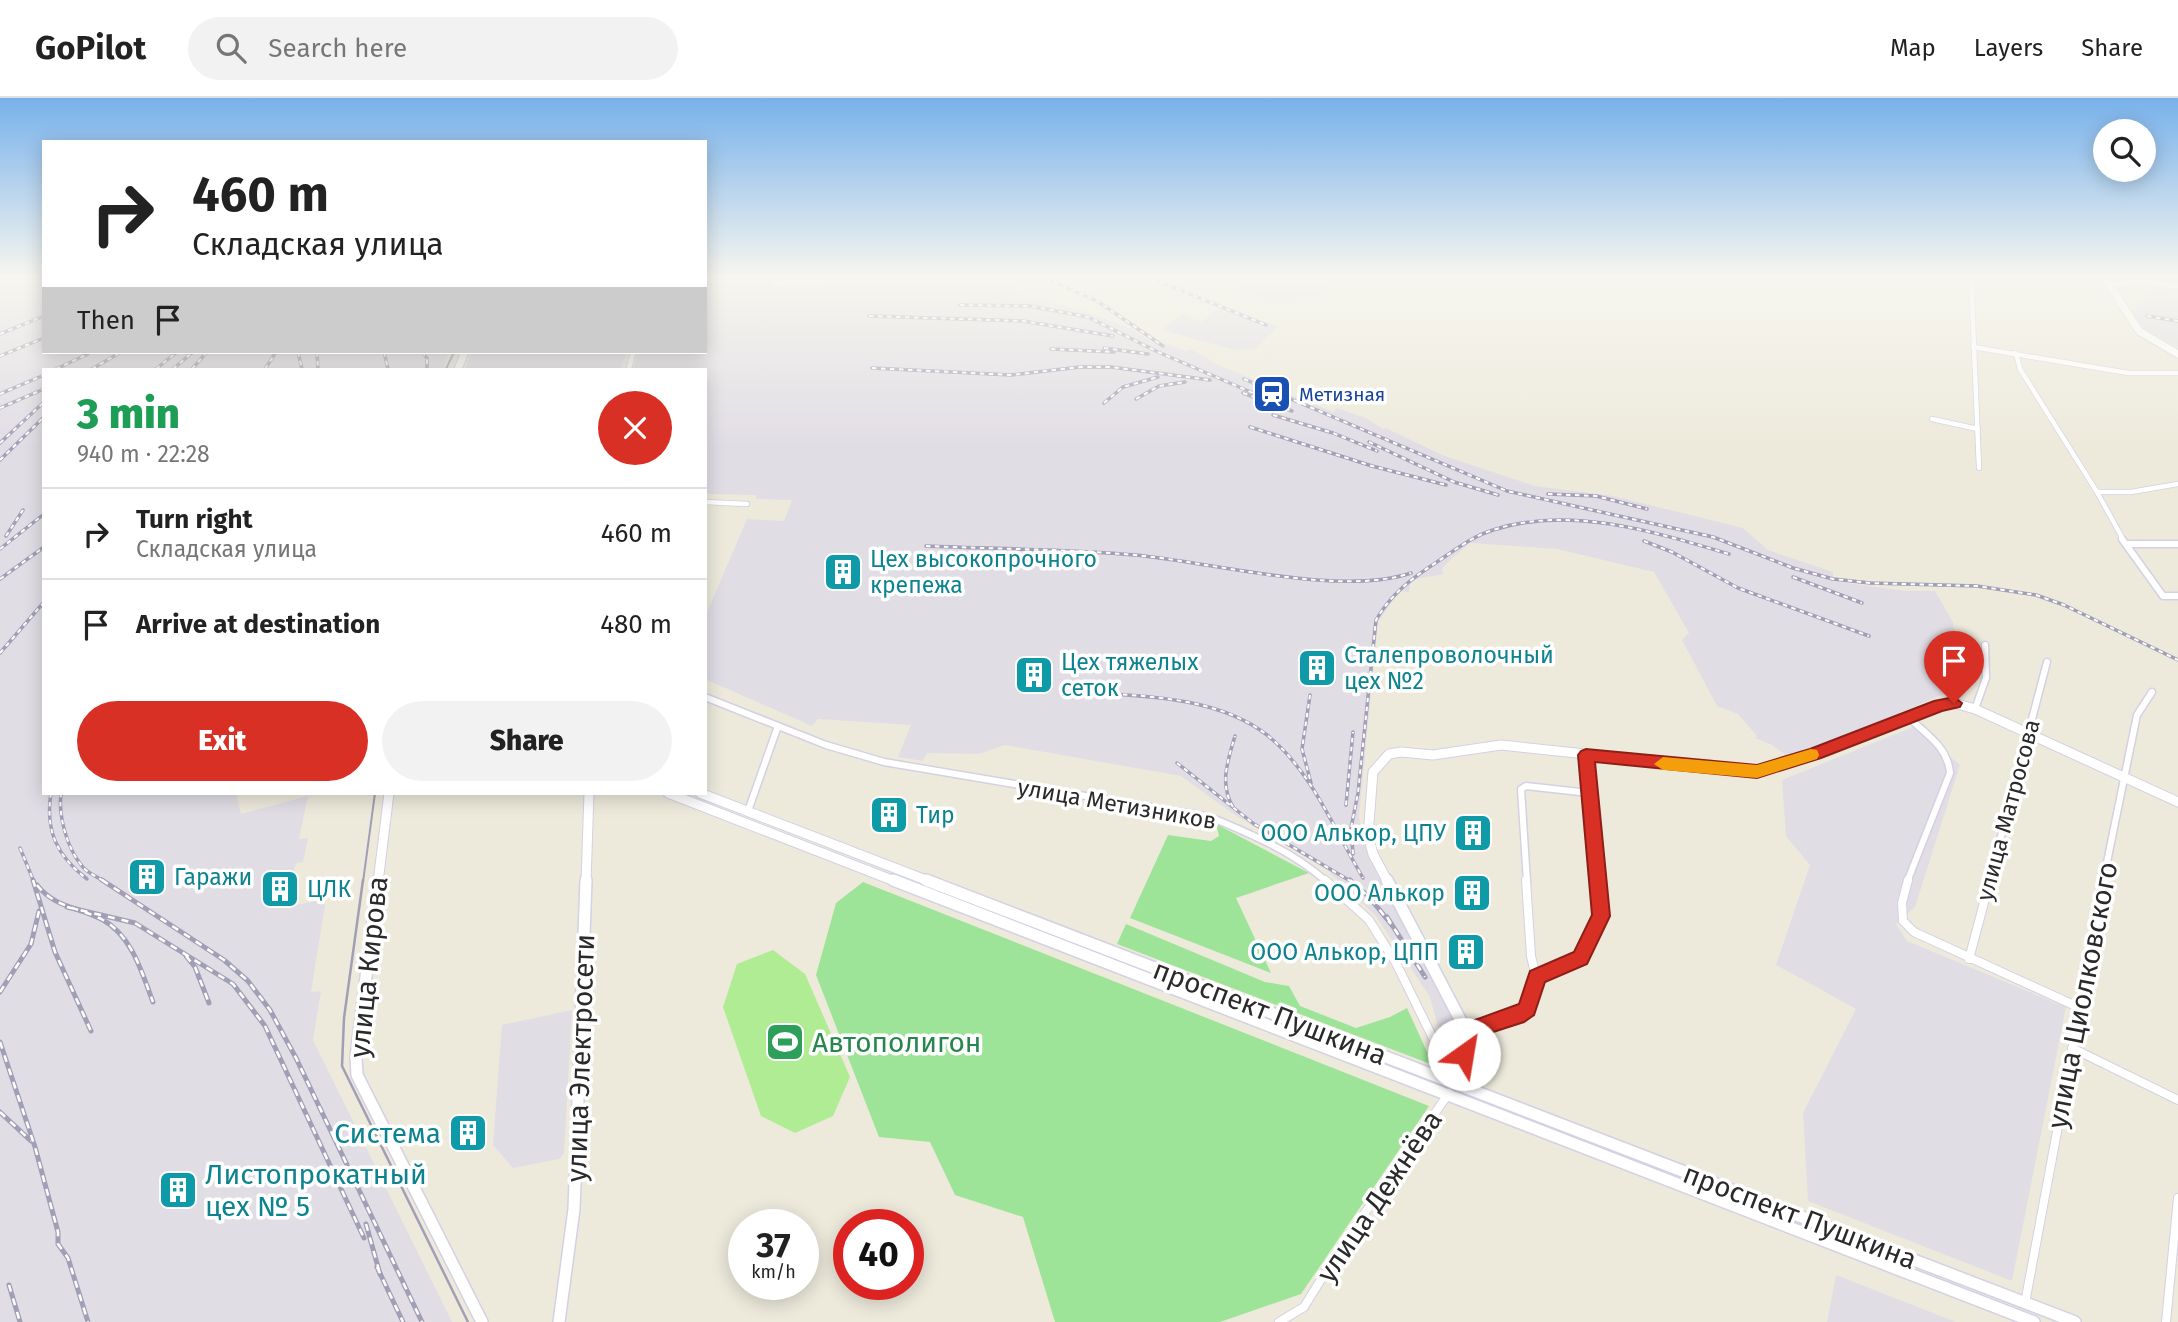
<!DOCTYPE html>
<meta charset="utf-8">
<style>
:root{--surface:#fff;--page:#f2f2f2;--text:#222;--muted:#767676;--line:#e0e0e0;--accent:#d93025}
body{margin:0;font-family:"Fira Sans",sans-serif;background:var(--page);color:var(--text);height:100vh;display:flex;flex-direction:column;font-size:26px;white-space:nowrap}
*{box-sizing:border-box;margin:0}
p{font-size:23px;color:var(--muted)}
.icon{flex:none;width:38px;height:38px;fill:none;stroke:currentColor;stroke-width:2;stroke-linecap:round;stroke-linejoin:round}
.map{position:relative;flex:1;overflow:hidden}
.drawer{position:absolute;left:42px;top:270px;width:665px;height:427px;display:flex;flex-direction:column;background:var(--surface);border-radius:0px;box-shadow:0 4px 18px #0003}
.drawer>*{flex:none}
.top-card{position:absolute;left:42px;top:42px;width:665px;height:214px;border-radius:0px;box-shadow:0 4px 18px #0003;background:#fff;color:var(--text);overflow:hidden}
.fabs{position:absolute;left:2093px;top:21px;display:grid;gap:14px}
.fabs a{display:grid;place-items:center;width:63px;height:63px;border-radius:50%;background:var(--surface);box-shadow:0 4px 18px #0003;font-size:35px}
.speed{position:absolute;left:728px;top:1111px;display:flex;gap:14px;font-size:35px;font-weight:700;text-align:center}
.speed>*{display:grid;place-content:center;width:91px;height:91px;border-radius:50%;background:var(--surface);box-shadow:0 4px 18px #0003;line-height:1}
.speed small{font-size:18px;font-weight:400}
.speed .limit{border:10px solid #d22;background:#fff;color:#111}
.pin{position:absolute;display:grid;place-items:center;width:60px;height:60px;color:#fff;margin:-72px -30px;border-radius:50% 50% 50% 0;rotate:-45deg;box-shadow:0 0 7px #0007}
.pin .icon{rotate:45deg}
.me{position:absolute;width:77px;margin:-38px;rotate:32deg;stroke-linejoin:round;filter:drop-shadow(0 0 5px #0008)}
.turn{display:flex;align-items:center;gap:24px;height:147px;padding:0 35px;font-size:32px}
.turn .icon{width:91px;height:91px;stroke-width:2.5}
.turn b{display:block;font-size:49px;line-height:60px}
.then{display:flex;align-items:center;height:66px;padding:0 35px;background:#0003;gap:14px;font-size:26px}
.round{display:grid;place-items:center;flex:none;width:74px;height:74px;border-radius:37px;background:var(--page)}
.head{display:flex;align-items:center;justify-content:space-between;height:119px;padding:0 35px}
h1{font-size:42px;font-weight:800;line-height:52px;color:#1e9e55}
.cta{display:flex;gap:14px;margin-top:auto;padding:14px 35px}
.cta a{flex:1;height:80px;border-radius:42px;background:var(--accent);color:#fff;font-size:28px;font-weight:800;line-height:80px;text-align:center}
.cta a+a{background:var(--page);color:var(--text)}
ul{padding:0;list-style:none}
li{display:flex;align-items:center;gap:21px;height:91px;padding:0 35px;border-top:2px solid var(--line)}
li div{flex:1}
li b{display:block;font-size:26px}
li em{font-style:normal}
header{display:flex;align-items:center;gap:42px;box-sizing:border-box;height:98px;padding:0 35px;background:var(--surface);border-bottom:2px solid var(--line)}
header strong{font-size:33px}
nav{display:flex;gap:38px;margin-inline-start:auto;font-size:24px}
.search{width:490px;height:63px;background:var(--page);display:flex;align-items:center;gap:18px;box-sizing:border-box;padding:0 24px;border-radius:38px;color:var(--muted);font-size:26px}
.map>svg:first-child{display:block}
</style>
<header>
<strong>GoPilot</strong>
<div class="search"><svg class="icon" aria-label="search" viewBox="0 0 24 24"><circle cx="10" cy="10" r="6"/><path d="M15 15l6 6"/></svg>Search here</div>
<nav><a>Map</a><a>Layers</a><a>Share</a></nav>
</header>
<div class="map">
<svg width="2178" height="1224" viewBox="0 0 2178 1224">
<rect width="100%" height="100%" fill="#edeadc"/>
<g fill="#e1dde5">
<polygon points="0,177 44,177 44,254 449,254 443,271 44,271 44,695 236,695 241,716 308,698 299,741 308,740 303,764 296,765 286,809 326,801 311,894 321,893 313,942 452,1224 0,1224"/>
<polygon points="705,177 768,177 768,187 781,190 850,186 856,180 1000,177 1022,197 1091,215 1133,232 1161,249 1166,246 1186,253 1191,251 1218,267 1333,314 1337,310 1366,320 1383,331 1386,330 1442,357 1535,388 1613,398 1743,430 1768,452 1833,474 1833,483 1906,493 1935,493 1953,524 1958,566 1944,596 1866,630 1787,658 1772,647 1755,640 1757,638 1738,616 1717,608 1682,542 1689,535 1654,474 1557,451 1470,445 1449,463 1442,471 1443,476 1417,481 1410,486 1409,494 1399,493 1378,524 1359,719 1363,743 1373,767 1454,924 1455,943 1442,943 1430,899 1376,818 1327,772 1232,715 1181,678 1005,647 979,656 927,655 923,663 898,659 911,627 818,621 812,628 705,581 705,519 747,421 784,423 792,402 756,401 756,397 705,396 705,271 633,271 638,254 705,254"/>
<polygon points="1203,177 1332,177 1331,186 1324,197 1270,207 1229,186"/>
<polygon points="2160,187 2178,190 2178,249 2152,237 2136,223 2131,214"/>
<polygon points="1222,207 1278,229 1255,251 1234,252 1162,232 1181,216 1202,224"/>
<polygon points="472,254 627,254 620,271 465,271"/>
<polygon points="1913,629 1960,667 1915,809 1896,826 1907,843 2066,909 2012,1183 1808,1103 1803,1015 1856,911 1776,867 1810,767 1786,738 1782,682"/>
<polygon points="572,912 564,1055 559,1061 513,1070 493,1047 502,927"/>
<polygon points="1836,1177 1956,1224 1827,1224"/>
</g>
<g fill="#9ee498">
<polygon points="1216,726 1309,775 1236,800 1271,875 1130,820 1168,737 1211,743 1219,738"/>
<polygon points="863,784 1429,1008 1301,1196 1220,1224 1055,1224 1023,1119 955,1097 930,1044 879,1039 816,877 836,805"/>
<polygon points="1126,826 1265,884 1289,888 1300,908 1356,930 1390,919 1407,910 1433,967 1117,846"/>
</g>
<polygon fill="#b0ec93" points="773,852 805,876 850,979 833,1018 795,1035 761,1018 723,909 737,866"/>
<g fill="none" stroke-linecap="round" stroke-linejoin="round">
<defs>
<g id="street-far2">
<polyline points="771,177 774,185 827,183"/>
<polyline points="1971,177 1979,370"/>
<polyline points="2109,186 2143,184 2178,188"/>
<polyline points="1973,249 2128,275 2178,275"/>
<polyline points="2016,255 2020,271 2097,394 2124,443"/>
<polyline points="629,271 633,254"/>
<polyline points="1932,321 1978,331"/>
<polyline points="2097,394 2131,394 2178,386"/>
<polyline points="705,404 747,406"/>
</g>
<g id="street-far1">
<polyline points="2122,441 2163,498 2178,498"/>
<polyline points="2128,446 2178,446"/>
<path d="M 705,599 L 826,647 L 884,664 L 1210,719 C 1251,736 1294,754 1327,784"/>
<polyline points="1975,611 1986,580 1985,547"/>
<polyline points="1586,657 1598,784"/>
<polyline points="748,713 778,628"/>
<polyline points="1527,784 1521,691 1526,688 1589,695"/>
<path d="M 1907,784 L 1950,675 C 1948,649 1926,636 1908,619"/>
<polyline points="1989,784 2047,564"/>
<polyline points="2103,784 2137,617 2152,594"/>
</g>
<g id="street">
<polyline points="1325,782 1369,822 1396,865 1453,981"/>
<polyline points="1908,782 1902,805 1903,823 1914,834 2078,909"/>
<polyline points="1969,861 1990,782"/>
<polyline points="1536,879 1580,860 1601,818 1598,782"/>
<polyline points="1467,940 1490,924 1517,918 1527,911 1536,879 1531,858 1526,782"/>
<polyline points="2072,950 2178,1002"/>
<polyline points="2025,1205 2104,782"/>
<polyline points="1279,1224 1304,1209 1343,1146 1449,995"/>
<polyline points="2166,1224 2178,1100"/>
</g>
<g id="secondary-far2">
<polyline points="2103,177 2139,233 2178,256"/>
<polyline points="458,271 465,254"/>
</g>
<g id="secondary-far1">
<polyline points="668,695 897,784"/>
<polyline points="700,695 931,784"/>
<polyline points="378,784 389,695"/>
<polyline points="586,784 589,695"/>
<polyline points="1388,784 1373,756 1368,737 1373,674 1389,656 1401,654 1433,657 1501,647 1757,674 1815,656 1940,607 1954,605 1975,611 2178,704"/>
</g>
<g id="secondary">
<polyline points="378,782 356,959 357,977 482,1224"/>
<polyline points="893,782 2034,1224"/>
<polyline points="926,782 2075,1224"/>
<polyline points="1387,782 1463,927 1464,949 1454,984"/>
<polyline points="559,1224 574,1111 586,782"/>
</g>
</defs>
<use href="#street-far2" stroke="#d3d1e3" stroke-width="6"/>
<use href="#street-far1" stroke="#d3d1e3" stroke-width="9"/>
<use href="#street" stroke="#d3d1e3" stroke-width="10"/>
<use href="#secondary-far2" stroke="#d3d1e3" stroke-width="9"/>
<use href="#secondary-far1" stroke="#d3d1e3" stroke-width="11"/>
<use href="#secondary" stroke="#d3d1e3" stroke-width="14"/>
<use href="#street-far2" stroke="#fff" stroke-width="4.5"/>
<use href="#street-far1" stroke="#fff" stroke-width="6"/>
<use href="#street" stroke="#fff" stroke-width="8"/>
<use href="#secondary-far2" stroke="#fff" stroke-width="7"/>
<use href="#secondary-far1" stroke="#fff" stroke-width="9"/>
<use href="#secondary" stroke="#fff" stroke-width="11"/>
<g stroke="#a19fb5" stroke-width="2">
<polyline points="446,271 454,254"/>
<polyline points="363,784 375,695"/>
</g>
<polyline stroke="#a19fb5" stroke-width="2.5" points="363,782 344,920 342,968 468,1224"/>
<defs>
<g id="rail-far1">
<polyline points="1038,177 1097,203 1163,248"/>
<polyline points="1143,177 1266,227"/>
<polyline points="960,207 1030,208 1088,219 1158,254 1253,295"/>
<polyline points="869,218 1023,223 1113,238"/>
<polyline points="2147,218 2178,223"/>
<polyline points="0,236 44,218"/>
<polyline points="1104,250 1148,256"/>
<polyline points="1051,251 1114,254"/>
<polyline points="298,254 302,271"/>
<polyline points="317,254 318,271"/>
<polyline points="384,254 388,271"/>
<polyline points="422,254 427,260 427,271"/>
<polyline points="0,258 44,240"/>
<polyline points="872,270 1011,277 1080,269 1111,269 1210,282"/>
<polyline points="56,271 88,256"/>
<polyline points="92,271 121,254"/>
<polyline points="156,271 177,254"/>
<polyline points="173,271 193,254"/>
<polyline points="192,271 207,254"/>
<polyline points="265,271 276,254"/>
<polyline points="1244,281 1507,393 1713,439 1793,470 1833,481 1870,485 1977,488 2036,497 2064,507 2178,562"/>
<polyline points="1243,295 1292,313"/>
<polyline points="0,296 44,277"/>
<polyline points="1136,301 1159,288 1185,284"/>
<polyline points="1104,305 1123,289 1158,279"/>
<polyline points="0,310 44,291"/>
<polyline points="1273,317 1333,335 1377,353"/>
<polyline points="1250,329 1372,368 1446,387"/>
<polyline points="1369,344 1454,384 1498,397"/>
<polyline points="0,345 44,304"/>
<polyline points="0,362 44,319"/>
<polyline points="1548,396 1596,398 1647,411"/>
<polyline points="6,438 23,412"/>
<polyline points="1644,443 1672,454 1738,490 1869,538"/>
<path d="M 926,448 C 995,451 1066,451 1135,457 C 1212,464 1340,499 1411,475"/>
<polyline points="0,451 44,416"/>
<polyline points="1793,479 1862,505"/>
<polyline points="0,481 44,449"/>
<polyline points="0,555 44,504"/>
<path d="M 1096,595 C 1152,598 1221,601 1267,637 C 1311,672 1335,733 1363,780"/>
<polyline points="1310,597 1302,651 1311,685"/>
<polyline points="1177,665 1254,726 1352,784"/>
<path d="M 51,695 C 45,733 57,758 87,781"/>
<path d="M 61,695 C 58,718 67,750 82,768 C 87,775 98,779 105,784"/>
<polyline points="1346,707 1353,634"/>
<path d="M 1233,709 C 1219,686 1228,662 1235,638"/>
<polyline points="20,750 34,784"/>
<path d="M 1353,756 L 1351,730 L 1358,695 L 1376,522 C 1391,496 1412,480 1437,464 C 1455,452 1473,438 1493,432 C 1569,407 1655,434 1729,456"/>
</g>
<g id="rail">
<polyline points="33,782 55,854 91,933"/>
<polyline points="102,782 224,862 248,883 270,912 296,960 422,1224"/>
<polyline points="1350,782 1370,800 1391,826"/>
<path d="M 37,787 C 55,810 79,809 103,822 C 132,838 142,875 153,904"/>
<polyline points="67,809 135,825 233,886 265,928 364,1140"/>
<polyline points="1387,819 1425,879"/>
<polyline points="186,858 195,869 209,905"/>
<polyline points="0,894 31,846 39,813"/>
<polyline points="0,944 35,1049 58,1134 58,1146 68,1160 88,1224"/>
<polyline points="0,1014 31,1043"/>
<polyline points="366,1126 380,1176"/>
<polyline points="377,1169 403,1224"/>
<polyline points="9,1187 20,1224"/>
</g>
</defs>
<use href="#rail-far1" stroke="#a19fb5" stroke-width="3.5"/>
<use href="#rail" stroke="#a19fb5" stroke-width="5"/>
<use href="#rail-far1" stroke="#fff" stroke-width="2" stroke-dasharray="4.5" stroke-linecap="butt"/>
<use href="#rail" stroke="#fff" stroke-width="2.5" stroke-dasharray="7" stroke-linecap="butt"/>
</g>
<linearGradient id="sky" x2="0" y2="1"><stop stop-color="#77b1eb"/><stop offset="0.51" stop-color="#f7f6ef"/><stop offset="1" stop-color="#f7f6ef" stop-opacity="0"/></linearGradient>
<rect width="2178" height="349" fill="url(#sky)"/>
<polygon fill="#d93025" stroke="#8d1f18" stroke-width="2" points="1954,599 1962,605 1960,609 1942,613 1821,660 1757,680 1595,664 1610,818 1587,866 1545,884 1534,917 1524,924 1487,936 1476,945 1471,963 1464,965 1457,963 1454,956 1459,934 1475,922 1519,906 1530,873 1574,854 1592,817 1578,657 1581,653 1586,651 1757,667 1810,651 1934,603"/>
<polygon fill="#f59e0b" points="1811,651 1817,652 1819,657 1817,661 1757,680 1663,672 1654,666 1663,659 1757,667"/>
<defs>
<symbol id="station-square" viewBox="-11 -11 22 22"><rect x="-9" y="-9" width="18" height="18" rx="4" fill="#1a4fb4" stroke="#fff"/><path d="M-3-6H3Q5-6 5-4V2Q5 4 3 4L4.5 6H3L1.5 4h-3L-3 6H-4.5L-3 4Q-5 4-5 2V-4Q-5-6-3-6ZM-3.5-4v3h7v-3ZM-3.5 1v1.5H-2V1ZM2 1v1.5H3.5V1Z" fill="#fff"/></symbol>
<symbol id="building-square" viewBox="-11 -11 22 22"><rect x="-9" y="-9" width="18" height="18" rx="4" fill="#0f9aa8" stroke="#fff"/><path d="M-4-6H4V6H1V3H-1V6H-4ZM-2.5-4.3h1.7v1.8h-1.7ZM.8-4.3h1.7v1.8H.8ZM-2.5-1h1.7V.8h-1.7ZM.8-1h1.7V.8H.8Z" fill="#fff"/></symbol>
<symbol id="stadium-square" viewBox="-11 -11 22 22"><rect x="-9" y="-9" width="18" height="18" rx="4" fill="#2e9e5b" stroke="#fff"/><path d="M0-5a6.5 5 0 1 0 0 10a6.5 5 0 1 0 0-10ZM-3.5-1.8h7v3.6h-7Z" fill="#fff"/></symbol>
</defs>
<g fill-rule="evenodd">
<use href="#station-square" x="1250" y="274" width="44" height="44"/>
<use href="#building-square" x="821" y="452" width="44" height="44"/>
<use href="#building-square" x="1295" y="548" width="44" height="44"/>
<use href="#building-square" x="1012" y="555" width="44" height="44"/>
<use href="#building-square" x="867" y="695" width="44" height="44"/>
<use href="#building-square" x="1451" y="713" width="44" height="44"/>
<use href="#building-square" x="125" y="757" width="44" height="44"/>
<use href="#building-square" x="258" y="769" width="44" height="44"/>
<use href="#building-square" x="1450" y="773" width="44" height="44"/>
<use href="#building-square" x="1444" y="832" width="44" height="44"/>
<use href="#stadium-square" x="763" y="922" width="44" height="44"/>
<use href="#building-square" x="446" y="1013" width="44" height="44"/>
<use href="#building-square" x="156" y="1070" width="44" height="44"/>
</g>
<g text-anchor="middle" stroke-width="7" stroke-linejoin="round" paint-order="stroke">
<g font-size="19" fill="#164399" stroke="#fff" text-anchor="start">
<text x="1299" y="303">Метизная</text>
</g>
<g font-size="23" fill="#0d838f" stroke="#fff" text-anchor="start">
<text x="870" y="469">Цех высокопрочного<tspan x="870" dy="26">крепежа</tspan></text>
<text x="1344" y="565">Сталепроволочный<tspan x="1344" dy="26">цех №2</tspan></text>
<text x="1061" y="572">Цех тяжелых<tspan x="1061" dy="26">сеток</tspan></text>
<text x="916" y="725">Тир</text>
<text x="1446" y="743" text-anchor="end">ООО Алькор, ЦПУ</text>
<text x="174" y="787">Гаражи</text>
<text x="307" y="799">ЦЛК</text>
<text x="1445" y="803" text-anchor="end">ООО Алькор</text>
<text x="1439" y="862" text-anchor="end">ООО Алькор, ЦПП</text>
</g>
<g font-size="23" fill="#2a2a2a" stroke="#fff">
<text transform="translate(1117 706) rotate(10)" y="8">улица Метизников</text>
<text transform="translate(2008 712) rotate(-75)" y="8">улица Матросова</text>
</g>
<g font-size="28" fill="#2a2a2a" stroke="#fff">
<text transform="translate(368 869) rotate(-84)" y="10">улица Кирова</text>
<text transform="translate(2082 897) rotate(-79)" y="10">улица Циолковского</text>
<text transform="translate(1270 914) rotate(21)" y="10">проспект Пушкина</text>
<text transform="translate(580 960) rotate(-88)" y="10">улица Электросети</text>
<text transform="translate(1379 1098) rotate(-56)" y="10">улица Дежнёва</text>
<text transform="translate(1800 1118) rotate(21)" y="10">проспект Пушкина</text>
</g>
<g font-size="28" fill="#27864d" stroke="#fff" text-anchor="start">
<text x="812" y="954">Автополигон</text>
</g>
<g font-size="28" fill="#0d838f" stroke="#fff" text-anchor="end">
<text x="441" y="1045">Система</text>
<text x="205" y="1086" text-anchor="start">Листопрокатный<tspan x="205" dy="32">цех № 5</tspan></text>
</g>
</g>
</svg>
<div class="fabs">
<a><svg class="icon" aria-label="search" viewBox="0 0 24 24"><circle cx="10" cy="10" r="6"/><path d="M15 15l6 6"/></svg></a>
</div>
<div class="speed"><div>37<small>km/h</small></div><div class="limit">40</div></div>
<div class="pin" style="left:1954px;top:605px;background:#d93025"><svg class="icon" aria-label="arrive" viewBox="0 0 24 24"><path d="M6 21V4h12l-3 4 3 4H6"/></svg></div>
<svg class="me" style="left:1464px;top:956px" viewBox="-20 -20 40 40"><circle r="19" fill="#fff"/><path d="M0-13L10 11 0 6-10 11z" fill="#d93025"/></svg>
<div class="top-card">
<div class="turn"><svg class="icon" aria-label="right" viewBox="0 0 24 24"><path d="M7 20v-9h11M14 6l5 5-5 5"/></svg><div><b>460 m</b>Складская улица</div></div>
<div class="then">Then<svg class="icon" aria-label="arrive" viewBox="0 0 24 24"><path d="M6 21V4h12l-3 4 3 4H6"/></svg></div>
</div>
<section class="drawer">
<div class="head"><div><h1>3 min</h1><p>940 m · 22:28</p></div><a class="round" style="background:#d93025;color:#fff"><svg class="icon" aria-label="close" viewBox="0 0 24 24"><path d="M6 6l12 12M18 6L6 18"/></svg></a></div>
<ul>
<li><svg class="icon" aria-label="right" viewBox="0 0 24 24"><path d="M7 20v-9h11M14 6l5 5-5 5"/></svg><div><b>Turn right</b><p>Складская улица</p></div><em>460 m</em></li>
<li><svg class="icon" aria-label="arrive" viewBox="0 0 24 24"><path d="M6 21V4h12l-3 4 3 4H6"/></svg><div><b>Arrive at destination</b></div><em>480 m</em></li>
</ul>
<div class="cta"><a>Exit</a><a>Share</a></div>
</section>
</div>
